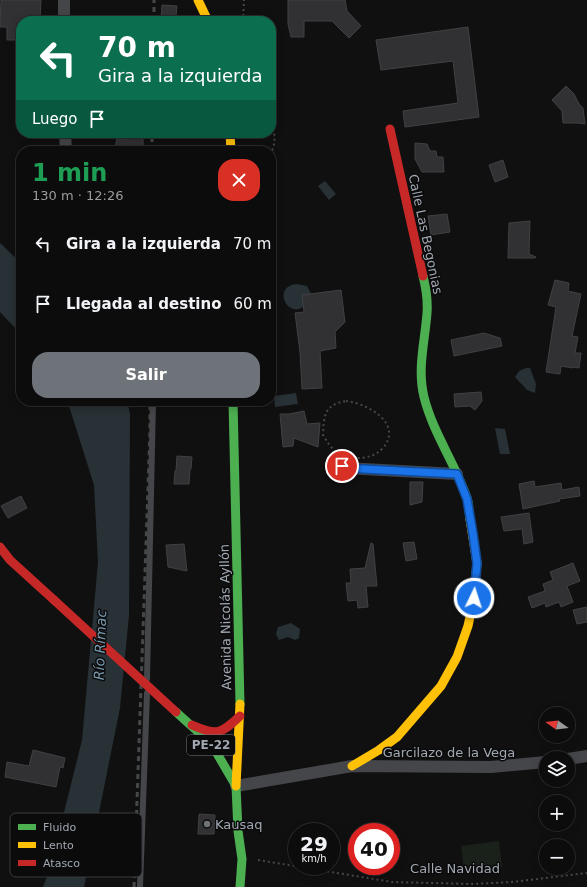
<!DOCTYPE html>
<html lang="es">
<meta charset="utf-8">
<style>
:root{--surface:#0c0c0d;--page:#1a1a1b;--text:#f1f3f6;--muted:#9a9b9d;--line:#2c2c2e;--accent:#6e737a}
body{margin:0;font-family:"DejaVu Sans",sans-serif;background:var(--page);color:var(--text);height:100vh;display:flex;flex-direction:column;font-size:15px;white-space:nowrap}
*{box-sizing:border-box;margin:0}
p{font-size:13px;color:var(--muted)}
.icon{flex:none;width:22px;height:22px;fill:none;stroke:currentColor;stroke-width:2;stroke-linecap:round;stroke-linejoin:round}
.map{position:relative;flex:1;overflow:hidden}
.side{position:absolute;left:16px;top:146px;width:260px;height:260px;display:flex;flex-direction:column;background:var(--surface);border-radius:16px;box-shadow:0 2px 10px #0003,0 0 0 1px var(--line)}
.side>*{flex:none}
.hud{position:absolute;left:16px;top:16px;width:260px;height:122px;border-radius:16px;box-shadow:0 2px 10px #0003,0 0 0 1px var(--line);background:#0b6e4f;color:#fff;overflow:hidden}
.needle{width:26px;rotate:284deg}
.fabs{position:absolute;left:539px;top:707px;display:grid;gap:8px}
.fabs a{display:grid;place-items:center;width:36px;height:36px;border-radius:50%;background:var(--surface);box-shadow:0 2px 10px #0003,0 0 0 1px var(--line);font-size:20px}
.speed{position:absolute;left:288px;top:823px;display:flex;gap:8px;font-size:20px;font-weight:700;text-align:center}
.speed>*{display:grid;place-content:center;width:52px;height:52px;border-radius:50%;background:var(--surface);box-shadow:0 2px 10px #0003,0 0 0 1px var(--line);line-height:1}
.speed small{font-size:10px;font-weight:400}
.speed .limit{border:6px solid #d22;background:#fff;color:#111}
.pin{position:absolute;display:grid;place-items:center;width:34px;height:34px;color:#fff;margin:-17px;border:2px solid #fff;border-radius:50%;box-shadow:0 1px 4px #0007}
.me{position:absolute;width:44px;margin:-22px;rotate:4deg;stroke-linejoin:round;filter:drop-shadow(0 0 3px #0008)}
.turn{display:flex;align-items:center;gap:14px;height:84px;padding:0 16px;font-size:18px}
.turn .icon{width:52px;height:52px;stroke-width:2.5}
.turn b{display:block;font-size:28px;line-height:34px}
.then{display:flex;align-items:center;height:38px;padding:0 16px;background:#0003;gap:8px;font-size:15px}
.round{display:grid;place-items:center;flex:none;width:42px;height:42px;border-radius:16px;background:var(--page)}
.headline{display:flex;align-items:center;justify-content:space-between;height:68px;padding:0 16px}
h1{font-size:24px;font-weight:700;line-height:30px;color:#1e9e55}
.primary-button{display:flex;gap:8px;margin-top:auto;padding:8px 16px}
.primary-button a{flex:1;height:46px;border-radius:16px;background:var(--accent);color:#fff;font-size:16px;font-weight:700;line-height:46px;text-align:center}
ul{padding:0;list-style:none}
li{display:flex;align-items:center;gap:12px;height:60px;padding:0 16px}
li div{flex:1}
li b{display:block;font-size:15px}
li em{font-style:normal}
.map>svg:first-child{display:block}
</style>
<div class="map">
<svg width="587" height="887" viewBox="0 0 587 887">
<rect width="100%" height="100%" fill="#101011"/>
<polygon fill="#1a211b" points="499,841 502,867 464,871 461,846"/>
<g fill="#283135">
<polygon points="325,181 336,194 329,200 318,186"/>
<polygon points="0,243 21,263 21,334 0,312"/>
<path d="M 297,284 L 307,286 L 312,296 C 309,299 307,304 304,306 C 288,320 271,286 297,284 Z"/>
<path d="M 526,368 L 530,368 L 536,384 L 535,393 L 527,390 C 523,385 519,382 515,377 L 519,371 Z"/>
<polygon points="296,393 298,404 275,407 274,396"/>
<polygon points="66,401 127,401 130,414 129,615 120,708 84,887 43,887 50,869 82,740 98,562 94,485 70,409"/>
<polygon points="495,428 505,429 510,454 500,454"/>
<polygon points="291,623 300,629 299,638 295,640 288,637 279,640 276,634 278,627"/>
</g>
<g fill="#313133" stroke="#404144">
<polygon points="1,0 41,0 40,19 37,19 36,21 21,21 21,40 7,40 7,27 0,27"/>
<polygon points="288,0 345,0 347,11 361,26 349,38 332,21 304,21 304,37 291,37 288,24"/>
<polygon points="162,5 177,6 176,16 172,15 171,21 161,21"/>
<polygon points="468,27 479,117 405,127 403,111 458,103 453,61 381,70 376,40"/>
<polygon points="566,86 574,94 579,104 583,108 585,124 578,123 563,123 562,111 552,100"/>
<polygon points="143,138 143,151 114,151 117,139"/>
<polygon points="415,143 427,144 430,151 436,151 437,157 443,157 444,172 422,172 415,159"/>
<polygon points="503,160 508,177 495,182 489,165"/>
<polygon points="447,214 450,232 431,235 428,216"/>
<polygon points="530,221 529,254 536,257 535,258 508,258 509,223"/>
<polygon points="555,280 569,283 568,291 581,294 572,336 578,337 575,353 581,353 579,368 573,367 572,368 561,366 560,374 546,372 556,307 548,305"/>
<polygon points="341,290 345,322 335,332 336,348 320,351 322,388 302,389 300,352 295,313 304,312 302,295"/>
<polygon points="484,333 500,338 502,346 454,356 451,340"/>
<polygon points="481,392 482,401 475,410 470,406 455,407 454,394"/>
<polygon points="304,411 307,424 320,423 318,447 294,438 293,446 283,447 280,414 289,414"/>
<polygon points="177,456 192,457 191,469 190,469 189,484 174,484 175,471 176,471"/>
<polygon points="534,481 535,487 561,483 562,490 579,487 580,496 559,499 560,501 523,509 519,484"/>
<polygon points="410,482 423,482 422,502 410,505"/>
<polygon points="21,496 27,508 8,518 1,506"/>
<polygon points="529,513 533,542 524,544 522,529 504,531 501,517"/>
<polygon points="414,542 417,559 406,561 403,543"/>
<polygon points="371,543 373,544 377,586 366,586 368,607 358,608 357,600 348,601 346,583 351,583 350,569 365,568"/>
<polygon points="184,544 187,571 168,567 166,545"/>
<polygon points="573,563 580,581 567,586 573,602 561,607 559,602 546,607 545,603 532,608 528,597 545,591 543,584 553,580 550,572"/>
<polygon points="587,607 587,622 577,624 573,610"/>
<polygon points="33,750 65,758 63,768 60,767 56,787 5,777 7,762 29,766"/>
<polygon points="199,814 215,815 214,834 198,834"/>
</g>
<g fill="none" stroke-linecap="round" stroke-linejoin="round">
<g stroke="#46484b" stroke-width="2" stroke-dasharray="2 3" stroke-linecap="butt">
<polyline points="243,21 244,0"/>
<path d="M 271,119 C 274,131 277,141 271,153"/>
<path d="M 346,401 C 366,403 404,423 383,448 C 375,456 367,458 356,458 C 339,458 331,449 323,435 C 324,415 324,405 346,401 Z"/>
<polyline points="258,860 392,882 472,884 512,882 587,873"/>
</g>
<g stroke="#454649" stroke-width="6">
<polyline points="147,679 153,401"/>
<polyline points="140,887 147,693"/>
</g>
<g stroke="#454649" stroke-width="12">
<polyline points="64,0 64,21"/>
<polyline points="65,133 66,151"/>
<polyline points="343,457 342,466 345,468 457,474"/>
<polyline points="568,759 587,756"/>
<polyline points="236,786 352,766 491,767 546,762"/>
</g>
<g stroke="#4caf50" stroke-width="9">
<path d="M 423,276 C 426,288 428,300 427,313 C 425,341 417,369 424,397 C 433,433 455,463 467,498 C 469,504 469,512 470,519"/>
<polyline points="233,401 240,704"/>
<polyline points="176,712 207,740 215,750 236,786 238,831 242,859 240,887"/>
</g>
<g stroke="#ffc107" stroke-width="9">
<polyline points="198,0 208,21"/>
<polyline points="230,133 231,151"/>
<polyline points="352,766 379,750 397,737 441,686 457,657 468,626 474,598 477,563 470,519"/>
<polyline points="236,786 240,704"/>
</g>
<g stroke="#c62828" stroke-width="9">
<polyline points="390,129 423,276"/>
<polyline points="0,547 10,560 54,600"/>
<path d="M 192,725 C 217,736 221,734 240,716"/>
</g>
<g stroke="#454749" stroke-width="3" stroke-dasharray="5 4" stroke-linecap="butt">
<polyline points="154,21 154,0"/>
<polyline points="152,151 152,133"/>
<polyline points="134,887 150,430 150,401"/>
</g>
<polyline stroke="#c62828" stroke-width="9" points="54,600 176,712"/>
</g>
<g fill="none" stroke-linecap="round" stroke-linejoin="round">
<defs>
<polyline id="route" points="342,466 345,468 457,474 467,499 473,534 477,563 474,598"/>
</defs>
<use href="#route" stroke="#114b97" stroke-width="10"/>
<use href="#route" stroke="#1a73e8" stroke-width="7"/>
</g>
<circle fill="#6e737a" stroke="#0b0b0c" stroke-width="1.5" cx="207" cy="824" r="4"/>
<g text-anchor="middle" stroke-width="3" stroke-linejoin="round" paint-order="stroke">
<rect fill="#0b0b0c" stroke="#747980" stroke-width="1" x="187" y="735" width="48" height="20" rx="3"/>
<g font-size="12" font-weight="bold" fill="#a1a8b2">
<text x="211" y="749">PE-22</text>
</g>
<g font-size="13" fill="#a1a8b2" stroke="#0b0b0c">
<text transform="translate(426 234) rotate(78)" y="5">Calle Las Begonias</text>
<text transform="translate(225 617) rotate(-91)" y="5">Avenida Nicolás Ayllón</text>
<text x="449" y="757">Garcilazo de la Vega</text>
<text x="455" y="873">Calle Navidad</text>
</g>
<g font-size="13" fill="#a1a8b2" stroke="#0b0b0c" text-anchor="start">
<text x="215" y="829">Kausaq</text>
</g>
<g font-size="14" font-style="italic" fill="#7799ae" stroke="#0b0b0c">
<text transform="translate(100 645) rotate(-88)" y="5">Río Rímac</text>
</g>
</g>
<rect x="10" y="813" width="132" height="64" rx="6" fill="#0b0b0c" stroke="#383a3e" stroke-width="1"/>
<rect x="18" y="824" width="18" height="6" fill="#4caf50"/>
<rect x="18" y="842" width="18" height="6" fill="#ffc107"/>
<rect x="18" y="860" width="18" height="6" fill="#c62828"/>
<g font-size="11" fill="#a1a8b2">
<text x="43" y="831">Fluido</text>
<text x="43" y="849">Lento</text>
<text x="43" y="867">Atasco</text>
</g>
</svg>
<div class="fabs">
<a><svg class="needle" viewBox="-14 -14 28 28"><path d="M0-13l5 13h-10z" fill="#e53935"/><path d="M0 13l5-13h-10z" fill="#9a9b9d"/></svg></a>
<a><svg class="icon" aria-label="layers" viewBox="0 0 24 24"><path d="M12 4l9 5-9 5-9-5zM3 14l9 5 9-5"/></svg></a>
<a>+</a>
<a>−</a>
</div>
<div class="speed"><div>29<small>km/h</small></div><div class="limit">40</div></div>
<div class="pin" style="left:342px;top:466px;background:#d93025"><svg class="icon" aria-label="arrive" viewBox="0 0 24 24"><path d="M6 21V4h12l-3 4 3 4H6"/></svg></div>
<svg class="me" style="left:474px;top:598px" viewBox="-20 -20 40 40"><circle r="17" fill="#1a73e8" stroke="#fff" stroke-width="3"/><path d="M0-11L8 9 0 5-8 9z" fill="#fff"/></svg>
<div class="hud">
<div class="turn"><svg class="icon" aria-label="left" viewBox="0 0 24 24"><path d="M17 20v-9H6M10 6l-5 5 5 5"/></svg><div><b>70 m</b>Gira a la izquierda</div></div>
<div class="then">Luego<svg class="icon" aria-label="arrive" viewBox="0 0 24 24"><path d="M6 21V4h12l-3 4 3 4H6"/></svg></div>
</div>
<section class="side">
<div class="headline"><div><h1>1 min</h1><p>130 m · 12:26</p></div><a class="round" style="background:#d93025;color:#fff"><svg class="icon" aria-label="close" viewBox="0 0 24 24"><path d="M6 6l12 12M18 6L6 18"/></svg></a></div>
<ul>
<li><svg class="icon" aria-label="left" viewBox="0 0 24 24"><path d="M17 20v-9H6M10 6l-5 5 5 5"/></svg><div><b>Gira a la izquierda</b></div><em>70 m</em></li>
<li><svg class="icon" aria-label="arrive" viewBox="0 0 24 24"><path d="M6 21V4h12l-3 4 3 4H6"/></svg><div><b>Llegada al destino</b></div><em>60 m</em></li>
</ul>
<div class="primary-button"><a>Salir</a></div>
</section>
</div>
